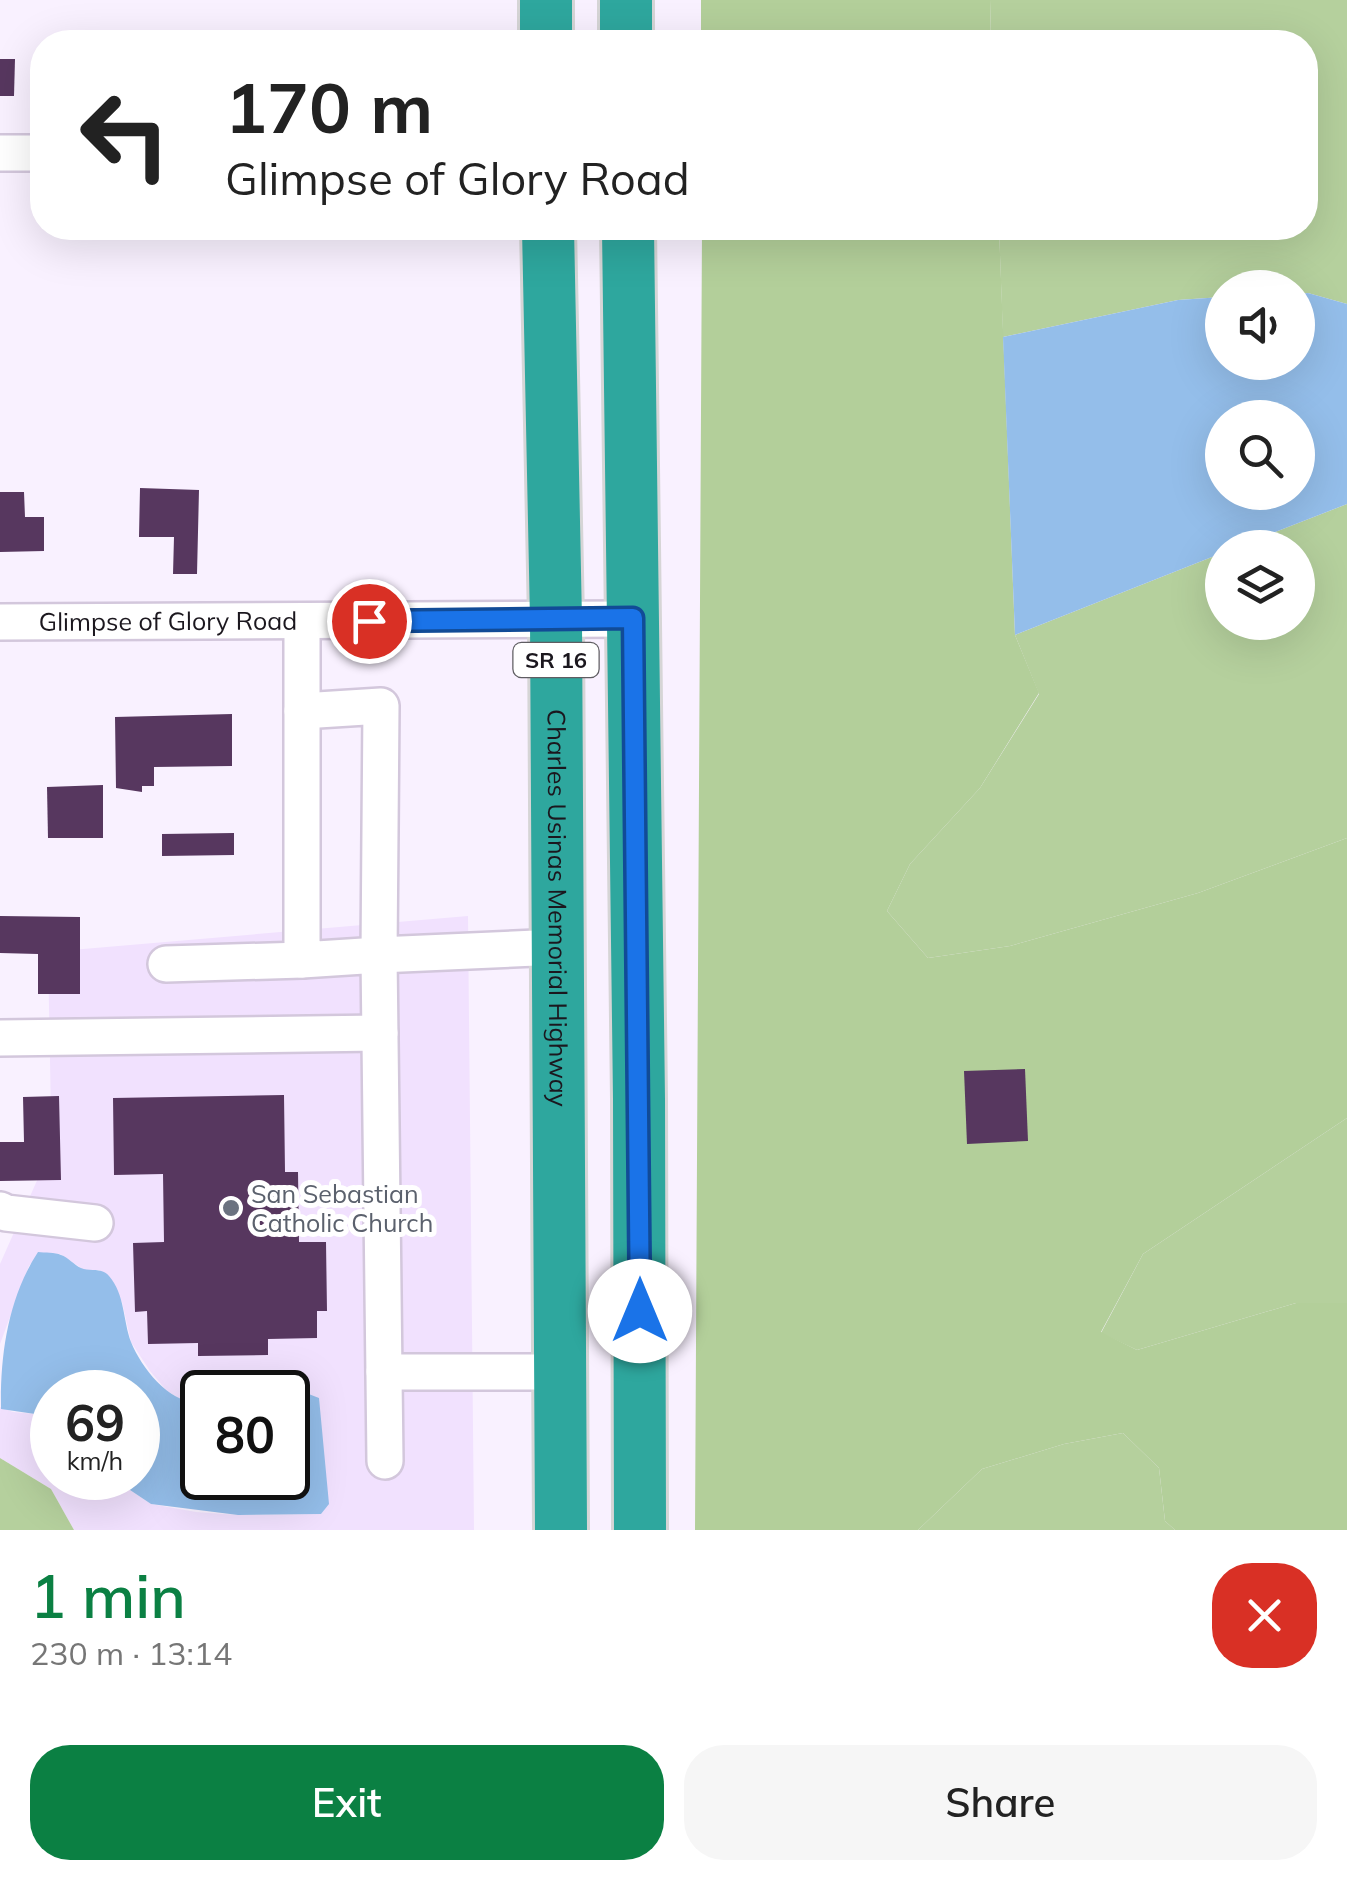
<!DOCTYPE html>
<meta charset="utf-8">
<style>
:root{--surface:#fff;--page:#f6f6f6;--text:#222;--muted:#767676;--accent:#0b8043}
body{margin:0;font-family:Mulish,sans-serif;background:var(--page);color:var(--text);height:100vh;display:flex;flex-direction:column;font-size:38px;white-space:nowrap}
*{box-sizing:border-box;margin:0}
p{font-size:32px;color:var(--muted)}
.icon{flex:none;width:55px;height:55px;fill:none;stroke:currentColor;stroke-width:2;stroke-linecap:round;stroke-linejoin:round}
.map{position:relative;height:1530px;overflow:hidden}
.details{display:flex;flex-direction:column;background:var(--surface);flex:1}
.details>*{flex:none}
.guide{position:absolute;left:30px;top:30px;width:1288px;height:210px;border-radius:40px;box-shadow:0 10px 40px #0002;background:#fff;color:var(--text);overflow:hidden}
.tools{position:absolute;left:1205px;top:270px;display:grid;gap:20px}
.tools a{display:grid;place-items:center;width:110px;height:110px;border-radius:50%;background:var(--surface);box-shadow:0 10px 40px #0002;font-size:50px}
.speed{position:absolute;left:30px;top:1370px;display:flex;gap:20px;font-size:50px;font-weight:700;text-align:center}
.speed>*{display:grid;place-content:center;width:130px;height:130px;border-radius:50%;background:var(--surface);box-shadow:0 10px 40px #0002;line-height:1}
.speed small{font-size:25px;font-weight:400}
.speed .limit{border:5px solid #111;border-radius:15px;background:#fff;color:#111}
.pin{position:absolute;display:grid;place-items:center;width:85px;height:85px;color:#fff;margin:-42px;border:5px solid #fff;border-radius:50%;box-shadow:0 2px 10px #0007}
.me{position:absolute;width:110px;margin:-55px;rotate:0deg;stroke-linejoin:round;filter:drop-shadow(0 0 8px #0008)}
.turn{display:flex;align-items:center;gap:35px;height:210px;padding:0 30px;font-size:45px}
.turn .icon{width:130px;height:130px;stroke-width:2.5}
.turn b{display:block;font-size:70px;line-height:85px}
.round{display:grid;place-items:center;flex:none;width:105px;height:105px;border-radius:40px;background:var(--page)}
.head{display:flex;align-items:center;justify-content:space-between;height:170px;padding:0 30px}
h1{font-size:60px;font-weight:600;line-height:75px;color:var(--accent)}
.button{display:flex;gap:20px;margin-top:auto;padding:20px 30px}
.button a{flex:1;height:115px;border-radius:40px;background:var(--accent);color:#fff;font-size:40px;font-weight:600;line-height:115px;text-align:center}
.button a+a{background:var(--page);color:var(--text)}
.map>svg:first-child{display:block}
</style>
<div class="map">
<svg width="1347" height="1530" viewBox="0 0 1347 1530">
<rect width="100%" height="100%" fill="#f9f1ff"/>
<polygon fill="#f1e1fe" points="468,916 474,1530 74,1530 51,1489 0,1458 0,1407 13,1412 35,1414 52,1432 52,1478 112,1478 151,1504 196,1512 238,1515 321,1514 328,1504 306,1393 202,1392 202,1402 188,1404 166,1390 150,1371 131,1342 122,1302 99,1270 84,1270 60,1254 39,1253 29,1266 0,1344 0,1264 39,1176 51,1115 48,952"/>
<g fill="#b5d09d">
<polygon points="990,0 1347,0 1347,304 1308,293 1298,294 1298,288 1222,288 1222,297 1178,300 1003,337 999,228 1305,228 1305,42 991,42"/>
<polygon points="1347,504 1347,838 1198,893 1010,946 928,958 887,911 910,864 980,788 1039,694 1015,635 1222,553 1222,622 1298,622 1298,548 1237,547"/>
<polygon points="1347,1118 1347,1303 1296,1303 1137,1350 1101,1333 1143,1254"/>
<polygon points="1123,1433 1159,1468 1165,1521 1175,1530 918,1530 982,1469 1064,1444"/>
<polygon points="0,1458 51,1489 74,1530 0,1530"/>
</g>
<g fill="#b3cf9a">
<polygon points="701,0 990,0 991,42 701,42"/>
<polygon points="702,228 999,228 1015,635 1039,693 980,788 910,864 887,911 928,958 1010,946 1198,893 1347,838 1347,1118 1143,1254 1101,1332 1137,1350 1296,1303 1347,1303 1347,1530 1175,1530 1165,1521 1159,1468 1123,1433 1064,1444 982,1469 918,1530 695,1530"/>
</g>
<g fill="#94beea" fill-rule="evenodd">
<path d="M 1308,293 L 1347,304 L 1347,504 L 1237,547 L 1222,548 L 1222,553 L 1015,635 L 1003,337 L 1178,300 L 1222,297 L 1222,362 L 1298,362 L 1298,294 ZM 1222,418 L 1298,418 L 1298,492 L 1222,492 Z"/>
<path d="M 38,1252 C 45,1253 55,1252 61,1255 C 68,1257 74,1265 81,1268 C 90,1272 102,1267 109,1276 C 125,1294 123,1321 131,1342 C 142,1369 171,1406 202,1402 L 202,1478 L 288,1478 L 288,1395 L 306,1393 L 319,1398 L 329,1504 L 321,1514 L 238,1515 L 151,1504 L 112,1478 L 138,1478 L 138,1392 L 52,1392 L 52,1432 L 35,1414 L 1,1409 C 0,1355 8,1298 38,1252 Z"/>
</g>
<g fill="#57375f">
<polygon points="0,59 15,59 14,96 0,96"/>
<polygon points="140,488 199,490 197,574 173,574 174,537 139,537"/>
<polygon points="0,492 24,492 25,517 44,517 44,551 0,552"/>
<polygon points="232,714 232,766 154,767 154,786 142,786 142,792 116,788 115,717"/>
<polygon points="103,785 103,838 48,838 47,787"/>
<polygon points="234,833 234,855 162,856 162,834"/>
<polygon points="0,916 80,917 80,994 38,994 38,954 0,953"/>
<polygon points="1025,1069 1028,1141 967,1144 964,1071"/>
<polygon points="284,1095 285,1172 298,1172 299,1242 326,1242 327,1311 317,1311 317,1338 268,1339 268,1355 198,1356 198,1343 148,1344 147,1311 135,1312 133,1243 164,1242 163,1174 114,1175 113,1098"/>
<polygon points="59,1096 61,1180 0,1181 0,1142 24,1142 23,1097"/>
</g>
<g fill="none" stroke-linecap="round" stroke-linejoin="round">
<defs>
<g id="minor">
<polyline points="0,153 42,153"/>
<polyline points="302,621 302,960 379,955 385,1461"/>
<path id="s1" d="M 0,622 L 633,619"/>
<polyline points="302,711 381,706 379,955 558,947"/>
<polyline points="166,964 302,960"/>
<polyline points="0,1038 380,1033"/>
<polyline points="0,1210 6,1213 95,1223"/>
<polyline points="384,1372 560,1372"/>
</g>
<g id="highway">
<polyline points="546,0 546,42"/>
<polyline points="626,0 626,42"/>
<path id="s2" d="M 548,228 L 556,620 L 561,1530"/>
<polyline points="628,228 639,1099 640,1530"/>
</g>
</defs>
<use href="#minor" stroke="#d3c7dc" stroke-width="40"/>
<use href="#highway" stroke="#d6d5d6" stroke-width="58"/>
<use href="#minor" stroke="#fff" stroke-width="35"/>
<use href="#highway" stroke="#2ea79e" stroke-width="52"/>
</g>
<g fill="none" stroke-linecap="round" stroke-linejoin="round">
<defs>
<polyline id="route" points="369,621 633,618 640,1311"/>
</defs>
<use href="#route" stroke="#114b97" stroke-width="25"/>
<use href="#route" stroke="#1a73e8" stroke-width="18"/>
</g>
<circle fill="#6b7280" stroke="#fff" stroke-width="4" cx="231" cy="1208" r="10"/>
<g text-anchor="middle" stroke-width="10" stroke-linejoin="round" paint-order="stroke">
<rect fill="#fff" stroke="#5f5d62" stroke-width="2.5" x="513.5" y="643" width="85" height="34" rx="8"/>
<g font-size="22" font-weight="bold" fill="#1b171e">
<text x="556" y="668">SR 16</text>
</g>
<g font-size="25" fill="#1b171e" stroke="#fff">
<text dy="9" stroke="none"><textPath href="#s1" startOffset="168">Glimpse of Glory Road</textPath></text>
<text dy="9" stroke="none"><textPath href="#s2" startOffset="680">Charles Usinas Memorial Highway</textPath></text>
</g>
<g font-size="25" fill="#5b616d" stroke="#fff" text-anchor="start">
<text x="251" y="1203">San Sebastian<tspan x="251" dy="29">Catholic Church</tspan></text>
</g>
</g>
</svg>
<div class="tools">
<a><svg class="icon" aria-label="sound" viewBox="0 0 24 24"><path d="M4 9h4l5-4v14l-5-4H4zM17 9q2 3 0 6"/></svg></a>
<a><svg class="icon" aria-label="search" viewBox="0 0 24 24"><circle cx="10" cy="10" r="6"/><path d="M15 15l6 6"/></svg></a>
<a><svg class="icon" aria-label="layers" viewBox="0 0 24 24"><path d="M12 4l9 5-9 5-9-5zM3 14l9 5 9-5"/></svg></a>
</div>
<div class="speed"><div>69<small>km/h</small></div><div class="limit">80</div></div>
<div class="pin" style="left:369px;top:621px;background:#d93025"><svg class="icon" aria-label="arrive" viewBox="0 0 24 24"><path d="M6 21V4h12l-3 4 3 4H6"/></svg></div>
<svg class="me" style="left:640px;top:1311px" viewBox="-20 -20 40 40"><circle r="19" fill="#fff"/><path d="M0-13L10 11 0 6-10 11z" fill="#1a73e8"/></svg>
<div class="guide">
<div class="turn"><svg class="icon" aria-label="left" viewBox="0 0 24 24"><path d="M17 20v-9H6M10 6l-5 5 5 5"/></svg><div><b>170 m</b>Glimpse of Glory Road</div></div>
</div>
</div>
<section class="details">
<div class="head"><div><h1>1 min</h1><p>230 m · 13:14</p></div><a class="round" style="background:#d93025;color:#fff"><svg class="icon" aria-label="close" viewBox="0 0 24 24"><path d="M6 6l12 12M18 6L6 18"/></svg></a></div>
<div class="button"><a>Exit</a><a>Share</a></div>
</section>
